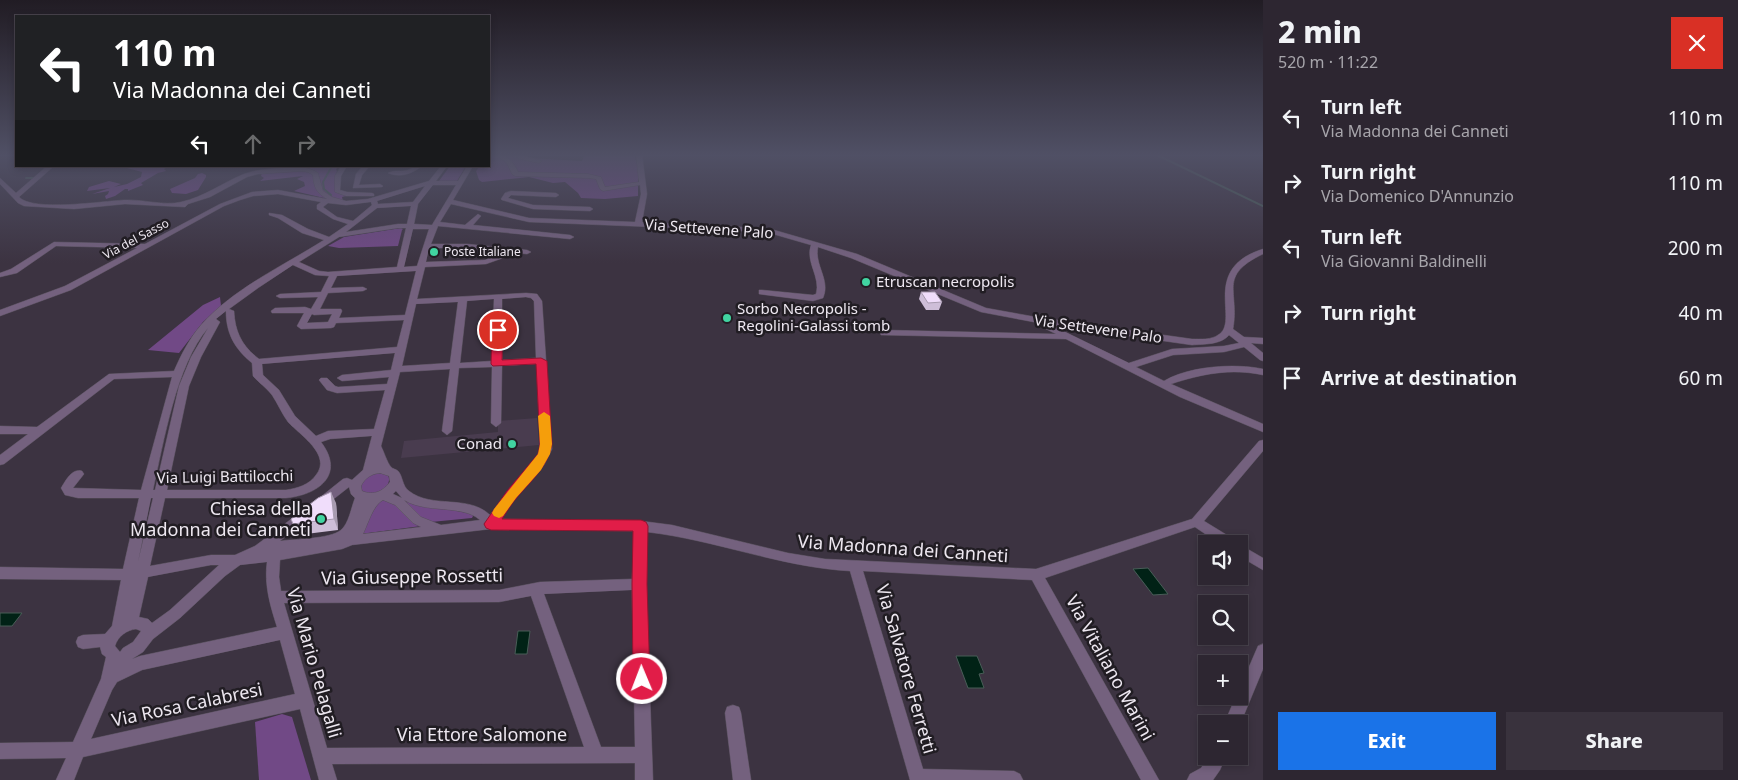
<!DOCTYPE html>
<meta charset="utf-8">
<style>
:root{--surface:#2d2631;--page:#39323d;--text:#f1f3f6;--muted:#a7a5ab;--line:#48434d;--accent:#1a73e8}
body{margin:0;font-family:"Noto Sans",sans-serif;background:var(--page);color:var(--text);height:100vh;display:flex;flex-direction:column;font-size:19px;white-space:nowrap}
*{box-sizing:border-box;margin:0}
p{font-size:16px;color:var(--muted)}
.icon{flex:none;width:28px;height:28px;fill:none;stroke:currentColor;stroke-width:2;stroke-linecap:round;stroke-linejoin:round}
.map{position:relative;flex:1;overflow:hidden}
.drawer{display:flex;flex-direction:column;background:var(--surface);width:475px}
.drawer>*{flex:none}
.guide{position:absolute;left:15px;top:15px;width:475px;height:152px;border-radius:0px;box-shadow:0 2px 8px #0003,0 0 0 1px var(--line);background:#202124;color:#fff;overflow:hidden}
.controls{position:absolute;left:1198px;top:535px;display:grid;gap:10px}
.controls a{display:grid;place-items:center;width:50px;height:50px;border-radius:0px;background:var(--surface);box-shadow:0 2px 8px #0003,0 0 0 1px var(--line);font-size:25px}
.pin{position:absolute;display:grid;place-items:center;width:42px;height:42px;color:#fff;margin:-21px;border:2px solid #fff;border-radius:50%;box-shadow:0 1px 5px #0007}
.me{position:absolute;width:55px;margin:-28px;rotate:359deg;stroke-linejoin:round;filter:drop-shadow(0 0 4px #0008)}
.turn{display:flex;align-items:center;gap:18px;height:105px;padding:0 15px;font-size:22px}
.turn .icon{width:65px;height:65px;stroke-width:2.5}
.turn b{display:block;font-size:35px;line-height:42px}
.lanes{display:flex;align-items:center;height:48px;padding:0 15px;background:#0003;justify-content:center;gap:25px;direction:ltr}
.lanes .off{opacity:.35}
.round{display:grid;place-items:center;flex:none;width:52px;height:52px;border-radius:0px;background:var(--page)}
.headline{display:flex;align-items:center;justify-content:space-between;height:85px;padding:0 15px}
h1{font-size:30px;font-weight:800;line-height:38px}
.action{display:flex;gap:10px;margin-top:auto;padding:10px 15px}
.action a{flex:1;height:58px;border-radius:0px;background:var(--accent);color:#fff;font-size:20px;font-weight:800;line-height:58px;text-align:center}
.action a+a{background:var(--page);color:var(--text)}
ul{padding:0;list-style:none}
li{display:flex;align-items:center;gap:15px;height:65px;padding:0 15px}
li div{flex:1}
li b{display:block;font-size:19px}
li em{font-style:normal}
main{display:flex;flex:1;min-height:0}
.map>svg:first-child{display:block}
</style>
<main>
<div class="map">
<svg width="1263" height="780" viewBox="0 0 1263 780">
<rect width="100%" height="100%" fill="#3c3341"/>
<polygon fill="#493c4f" points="537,418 539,445 401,458 404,441 498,432 498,421"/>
<g fill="#714986">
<polygon points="489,154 512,154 521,159 540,161 528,158 582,161 585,154 634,154 638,167 638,196 605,199 581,198 578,193 565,182 553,183 529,177 482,182 479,180 476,171 480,166 489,166"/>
<polygon points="450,166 466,166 457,181 439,181"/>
<polygon points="401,228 403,229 402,230 398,246 339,248 328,246 344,237"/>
<polygon points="220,297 221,306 203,322 179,353 148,350 203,305"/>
<path d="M 380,472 L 388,475 C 392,483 384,492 375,494 C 372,495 366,493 362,492 L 360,483 L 366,477 Z"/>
<path d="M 385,499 C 401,506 405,519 421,526 L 361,534 L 377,502 Z"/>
<polygon points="409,501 472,514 473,516 472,518 431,522 423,520 406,503"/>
<polygon points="282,714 292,717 311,780 259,780 255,722"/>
</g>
<g fill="#764a8c">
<polygon points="130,166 169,166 164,169 166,171 158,173 141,183 143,185 128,191 128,189 125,189 115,196 106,199 105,196 108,194 109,191 92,194 110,188 87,191 89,187 109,181 121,184 114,187 127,184 141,177 142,172 127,168"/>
<polygon points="281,166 340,166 336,169 337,171 335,182 336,188 346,196 342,197 343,201 337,201 294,191 305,186 304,182 297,179 303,176 260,181 264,178 261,176 262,173"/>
<polygon points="202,173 206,175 206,177 198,190 186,194 172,193 170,189 195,178 198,174"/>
</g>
<g fill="#012216" stroke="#485d57">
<polygon points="1148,568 1168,594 1153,595 1133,569"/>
<polygon points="0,613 22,613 12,626 0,626"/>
<polygon points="518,631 530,631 527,654 515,654"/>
<polygon points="956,656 977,656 984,673 979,674 984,688 968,688"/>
</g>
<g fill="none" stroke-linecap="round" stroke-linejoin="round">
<g stroke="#485d57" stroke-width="2">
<polyline points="1155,154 1263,206"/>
<polyline points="26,178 35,178"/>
<polyline points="331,195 324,189 323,182 332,166"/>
</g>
<defs>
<g id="minor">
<path d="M 495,154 C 506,153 514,162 518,172 L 588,174 L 601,177 L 605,187 L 639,182 L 636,154 L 642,154 L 647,194 L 642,222 L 730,226 L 774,230 L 857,254 L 986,308 L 1036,317 L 1192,339 C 1201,339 1211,340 1218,335 C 1241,322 1199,269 1263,249 L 1263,254 C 1217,276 1240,291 1233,329 L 1244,337 L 1263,338 L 1263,344 L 1251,343 L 1263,353 L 1263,361 L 1260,360 L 1244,347 L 1224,352 L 1173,355 L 1136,367 L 1164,381 C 1189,366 1235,363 1263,369 L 1263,375 C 1231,368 1201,374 1171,384 L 1263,424 L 1263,432 L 1180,397 L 1066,339 L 881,335 L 880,333 L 884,330 L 1056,334 L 1040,326 L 1039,323 L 981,312 L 851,258 L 818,247 C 814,265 831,280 823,298 L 813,301 L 759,294 L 759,290 L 762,290 L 813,295 L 816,294 C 821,277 805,262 811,245 L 773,234 L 730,230 L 529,222 L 451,204 L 440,222 L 465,225 L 478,214 L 481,216 L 473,225 L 570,235 L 574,237 L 570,239 L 438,226 L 431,244 L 467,244 L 527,250 L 531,252 L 527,254 L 517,253 L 486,264 L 425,267 L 417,299 L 526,293 L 537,294 L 542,301 L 552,449 L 544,465 L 515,498 L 501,519 L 641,521 L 672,525 L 788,553 L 825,559 L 1036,569 L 1192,519 L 1259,441 L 1263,440 L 1263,451 L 1204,521 L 1235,540 L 1236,544 L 1220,544 L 1195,527 L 1045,578 L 1159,780 L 1141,780 L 1032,580 L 863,571 L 923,769 L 1014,771 L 1020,774 L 1023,780 L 910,780 L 850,571 C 780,567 716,540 647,532 L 646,584 L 653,780 L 635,780 L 635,763 L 332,764 L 337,780 L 319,780 L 300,709 L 83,757 L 74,780 L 56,780 L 66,758 L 0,759 L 0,743 L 73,742 L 101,679 L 106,657 L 102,654 L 100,647 L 83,649 L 78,647 L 76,642 L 78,637 L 83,635 L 105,634 L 112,626 L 121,580 L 0,579 L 0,567 L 123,569 L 139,498 L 78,498 L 65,495 L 61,488 C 66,480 72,468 82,471 L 84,474 L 73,488 L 141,490 L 172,377 L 114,379 L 4,464 L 0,465 L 0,455 L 28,434 L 0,434 L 0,426 L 37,427 L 109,374 L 174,371 C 181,355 189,339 201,325 C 234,288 283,266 324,240 L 302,233 L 278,218 L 269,215 L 269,213 L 282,215 L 308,229 L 329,237 L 348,224 L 333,219 L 317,209 L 317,205 L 321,202 L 278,194 L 253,196 L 240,200 L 224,206 L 71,290 L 0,316 L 0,310 L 65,286 L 137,248 L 56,246 L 17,273 L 0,277 L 0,273 L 11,269 L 54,242 L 145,244 L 220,204 L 252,192 L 278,190 L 327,199 C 316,192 314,188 313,175 L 308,172 L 301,171 L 258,174 L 247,177 L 210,197 L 188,204 L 185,207 L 125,204 L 74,209 L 24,206 L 18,203 L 0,184 L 0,178 L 16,193 L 47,166 L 54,166 L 19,197 C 33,212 103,201 124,200 C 142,199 164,206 181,202 C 204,197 222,183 244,174 C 257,169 271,169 285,168 C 297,167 308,166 318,173 L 323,191 L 332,197 L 346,201 L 368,199 L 429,181 L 441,166 L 447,166 L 436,181 L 458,181 L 467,166 L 473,166 L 453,200 L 529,218 L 635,222 L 641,194 L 640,185 L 603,191 L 600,189 L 596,179 L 588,178 L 515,176 L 512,174 L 507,163 ZM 433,185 L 456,185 L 432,225 L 414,224 L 418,204 ZM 425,186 L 413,202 L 378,204 L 377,201 ZM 371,202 L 372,205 L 353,221 L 337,217 L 323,207 L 328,203 L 346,205 ZM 411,206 L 407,224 L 398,224 L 346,232 L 377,208 ZM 398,228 L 406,228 L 397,267 L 328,272 L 319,271 L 299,262 L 339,237 ZM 413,229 L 429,229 L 417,266 L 404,267 ZM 429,248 L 467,248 L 506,252 L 485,260 L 426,262 ZM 293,265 L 315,275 L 329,276 L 321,292 L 280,294 L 276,296 L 280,298 L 318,297 L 311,309 L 305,307 L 275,308 L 271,311 L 272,313 L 304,313 L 297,326 L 301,329 L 331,328 L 334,327 L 336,323 L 404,320 L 397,347 L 259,359 C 242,346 235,332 234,311 L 229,309 L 258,288 ZM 416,271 L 405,315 L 339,318 L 342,311 L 341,309 L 320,309 L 328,293 L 363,291 L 367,289 L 363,287 L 331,288 L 337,276 ZM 526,297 L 531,298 L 534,301 L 536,358 L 502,360 L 502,299 ZM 494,299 L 492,361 L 460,363 L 467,301 ZM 458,302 L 450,363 L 402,366 L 416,304 ZM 226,311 C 226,334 235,349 252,363 L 253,376 C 259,383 267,388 272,395 C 278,404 282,414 288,422 C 300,435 332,455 316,475 C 309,485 298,488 286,490 L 167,490 L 189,386 L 201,357 L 220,322 L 216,319 ZM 312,314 L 314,315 L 332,314 L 328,322 L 307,323 ZM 1051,325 L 1192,345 C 1204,344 1221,345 1229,335 L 1239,343 L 1224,346 L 1172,349 L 1129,363 ZM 208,328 L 191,357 L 179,386 L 155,490 L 153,490 C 164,441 176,366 208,328 ZM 395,353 L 391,370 L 342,375 L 337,378 L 342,381 L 389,377 L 387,384 L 338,387 L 335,386 L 327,378 L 321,378 L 319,380 L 327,390 L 337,393 L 385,390 L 374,429 L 328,431 L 316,436 L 295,416 L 279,390 L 263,375 L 262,364 ZM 537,364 L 540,449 L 535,460 L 507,492 L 490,515 C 468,494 432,509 409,491 C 402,486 403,476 398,471 C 396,469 393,469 391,467 C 387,462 384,452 381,446 L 400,372 L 450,369 L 442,431 L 447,435 L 452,431 L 459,368 L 492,367 L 491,423 L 496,427 L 501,423 L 502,366 ZM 372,436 L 363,470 L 352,480 L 347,478 L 343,479 L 318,499 L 316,502 L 318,505 L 322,507 L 326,505 L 349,487 L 351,494 L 355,498 C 351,508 349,523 341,530 C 330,539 294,539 280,541 L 306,520 L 308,517 L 306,514 L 302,512 L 298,514 L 255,546 L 235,555 L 211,555 L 150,566 L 165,498 L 286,498 C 318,495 346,475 321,442 L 330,439 ZM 380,473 L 389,476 L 390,482 C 383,491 374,496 362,491 L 361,486 C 365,478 371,474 380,473 ZM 396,491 L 402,498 L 393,494 ZM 151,498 L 153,498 L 138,562 ZM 383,500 L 395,505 L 413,523 L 421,527 L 363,534 C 368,524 373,505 383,500 ZM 404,500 C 426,514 462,504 480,520 L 441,525 L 421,517 ZM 491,529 L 635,531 L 632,579 L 540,582 L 499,590 L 281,591 L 279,577 L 280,560 L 342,549 L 352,545 ZM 267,562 C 264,585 270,605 277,627 L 140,656 L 132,659 L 143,652 L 153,639 L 180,618 L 225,576 L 240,565 ZM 211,565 L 219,565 L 170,610 L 152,623 L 148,619 L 139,617 L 148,577 ZM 632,590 L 635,747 L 601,747 L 544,594 ZM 531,596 L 584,747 L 327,748 L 284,603 L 499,602 ZM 136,629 L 141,631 L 133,642 L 123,648 L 120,652 L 115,646 C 118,636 127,630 136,629 ZM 280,640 L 295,694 L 91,739 L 112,690 L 117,682 L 142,670 Z"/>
<polygon points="511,154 518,154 542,161 539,163 520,159"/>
<polygon points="341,166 347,166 341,176 340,190 347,192 372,193 374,194 374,196 346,196 335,192 335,176"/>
<polygon points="363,166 370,166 362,175 359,185 380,184 383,186 382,187 353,188 356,174"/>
<path d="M 415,166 L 422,166 C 412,174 400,178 388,173 C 398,168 403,175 415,166 Z"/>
<polygon points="511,191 556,193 559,195 556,197 511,195 508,198 533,205 590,207 593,209 590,211 533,209 502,200 501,199 505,193"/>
<polygon points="1239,544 1263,558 1263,570 1239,556"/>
<polygon points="1263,644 1263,669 1239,727 1239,724 1224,724 1236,696 1239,696 1239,690 1258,646"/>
<polygon points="733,705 739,707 741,713 751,780 733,780 725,713 727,707"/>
<polygon points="1209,756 1226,756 1220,770 1213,780 1187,780 1190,774 1201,768"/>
</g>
</defs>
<use href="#minor" stroke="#58505d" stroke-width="1"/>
<use href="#minor" fill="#74617e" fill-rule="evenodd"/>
</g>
<g fill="#cebed8">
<polygon points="921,292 942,302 939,310 926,310 919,299"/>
<polygon points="336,503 338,530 298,535 293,524"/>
</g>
<polygon fill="#a89bb0" points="331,492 336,503 338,530 334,519"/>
<g fill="#f0ddfb" stroke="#a89bb0">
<polygon points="921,292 935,292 942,302 928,303"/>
<polygon points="331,492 334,519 293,524 291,519 318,498"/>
</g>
<linearGradient id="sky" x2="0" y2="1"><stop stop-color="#211c24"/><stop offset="0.59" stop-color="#505065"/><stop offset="1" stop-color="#505065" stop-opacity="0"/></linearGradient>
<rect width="1263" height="263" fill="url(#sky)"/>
<path fill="#e11d48" stroke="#92132f" d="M 498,327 L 503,330 L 502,360 L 541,358 L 547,361 L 552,444 C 548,466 532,480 518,496 C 512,503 507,511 502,519 L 641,520 L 646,522 L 648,526 L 647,584 L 650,679 L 648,685 L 642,687 L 636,685 L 633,679 L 632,584 L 633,531 L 491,530 L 486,528 L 484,524 L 507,491 L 538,454 L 540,444 L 536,364 L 493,366 L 491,364 L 492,330 Z"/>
<polygon fill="#f59e0b" points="544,412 550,416 552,444 550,454 541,470 516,498 503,516 499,518 494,516 492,513 494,509 538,454 540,444 538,416"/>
<g fill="#41d4a1" stroke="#211d23" stroke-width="2">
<circle cx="434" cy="252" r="5"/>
<circle cx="866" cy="282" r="5"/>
<circle cx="727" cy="318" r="5"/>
<circle cx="512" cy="444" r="5"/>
<circle cx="321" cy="519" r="5"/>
</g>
<g text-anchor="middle" stroke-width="5" stroke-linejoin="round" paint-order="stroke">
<g font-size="12" fill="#ede7f0" stroke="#211d23">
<text transform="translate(136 239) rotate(-28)" y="4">Via del Sasso</text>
</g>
<g font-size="12" fill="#ede7f0" stroke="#211d23" text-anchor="start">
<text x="444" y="256">Poste Italiane</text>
</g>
<g font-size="15" fill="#ede7f0" stroke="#211d23">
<text transform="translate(709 229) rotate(4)" y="5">Via Settevene Palo</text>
<text transform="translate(1098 329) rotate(8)" y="5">Via Settevene Palo</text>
<text transform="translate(225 477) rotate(-1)" y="5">Via Luigi Battilocchi</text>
</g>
<g font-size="15" fill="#ede7f0" stroke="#211d23" text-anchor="start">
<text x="876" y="287">Etruscan necropolis</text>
<text x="737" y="314">Sorbo Necropolis -<tspan x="737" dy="17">Regolini-Galassi tomb</tspan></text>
<text x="502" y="449" text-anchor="end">Conad</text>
</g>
<g font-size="18" fill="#ede7f0" stroke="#211d23" text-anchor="end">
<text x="311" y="515">Chiesa della<tspan x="311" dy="21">Madonna dei Canneti</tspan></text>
</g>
<g font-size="18" fill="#ede7f0" stroke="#211d23">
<text transform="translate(903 549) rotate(4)" y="6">Via Madonna dei Canneti</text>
<text transform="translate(412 577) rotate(-1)" y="6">Via Giuseppe Rossetti</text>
<text transform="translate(314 663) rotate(74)" y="6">Via Mario Pelagalli</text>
<text transform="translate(1110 668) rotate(61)" y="6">Via Vitaliano Marini</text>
<text transform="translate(906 669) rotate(74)" y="6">Via Salvatore Ferretti</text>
<text transform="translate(187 705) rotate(-12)" y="6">Via Rosa Calabresi</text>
<text x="482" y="741">Via Ettore Salomone</text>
</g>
</g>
</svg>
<div class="controls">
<a><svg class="icon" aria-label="sound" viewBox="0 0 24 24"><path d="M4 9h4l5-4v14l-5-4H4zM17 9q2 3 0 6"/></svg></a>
<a><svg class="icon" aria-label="search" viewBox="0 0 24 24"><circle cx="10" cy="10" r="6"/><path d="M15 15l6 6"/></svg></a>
<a>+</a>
<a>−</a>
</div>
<div class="pin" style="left:498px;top:330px;background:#d93025"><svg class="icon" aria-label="arrive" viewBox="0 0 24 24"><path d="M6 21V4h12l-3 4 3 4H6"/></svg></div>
<svg class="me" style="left:642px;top:679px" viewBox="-20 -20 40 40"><circle r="17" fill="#e11d48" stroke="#fff" stroke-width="3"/><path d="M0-11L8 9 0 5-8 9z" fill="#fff"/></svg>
<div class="guide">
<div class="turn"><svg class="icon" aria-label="left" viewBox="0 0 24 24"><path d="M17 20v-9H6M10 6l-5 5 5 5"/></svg><div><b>110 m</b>Via Madonna dei Canneti</div></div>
<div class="lanes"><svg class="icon" aria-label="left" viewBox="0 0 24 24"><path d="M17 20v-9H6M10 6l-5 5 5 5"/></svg><svg class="icon off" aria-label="ahead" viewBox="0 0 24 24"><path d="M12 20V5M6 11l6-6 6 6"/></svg><svg class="icon off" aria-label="right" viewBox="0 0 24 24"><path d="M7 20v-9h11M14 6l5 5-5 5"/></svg></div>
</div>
</div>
<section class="drawer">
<div class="headline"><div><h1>2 min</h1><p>520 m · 11:22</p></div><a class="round" style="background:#d93025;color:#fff"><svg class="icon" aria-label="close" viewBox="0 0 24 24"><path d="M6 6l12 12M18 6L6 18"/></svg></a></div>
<ul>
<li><svg class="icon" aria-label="left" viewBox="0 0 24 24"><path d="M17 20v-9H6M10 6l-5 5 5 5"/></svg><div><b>Turn left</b><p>Via Madonna dei Canneti</p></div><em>110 m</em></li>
<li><svg class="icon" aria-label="right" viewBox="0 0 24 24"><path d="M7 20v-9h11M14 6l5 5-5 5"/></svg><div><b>Turn right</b><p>Via Domenico D'Annunzio</p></div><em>110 m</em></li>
<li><svg class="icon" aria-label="left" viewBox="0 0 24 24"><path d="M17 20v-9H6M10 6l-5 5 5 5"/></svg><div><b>Turn left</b><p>Via Giovanni Baldinelli</p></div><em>200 m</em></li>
<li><svg class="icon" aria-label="right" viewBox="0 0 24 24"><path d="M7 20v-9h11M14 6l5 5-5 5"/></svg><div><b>Turn right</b></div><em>40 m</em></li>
<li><svg class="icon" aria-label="arrive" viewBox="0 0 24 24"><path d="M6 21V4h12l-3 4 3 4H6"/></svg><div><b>Arrive at destination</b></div><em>60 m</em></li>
</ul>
<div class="action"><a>Exit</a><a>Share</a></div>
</section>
</main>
